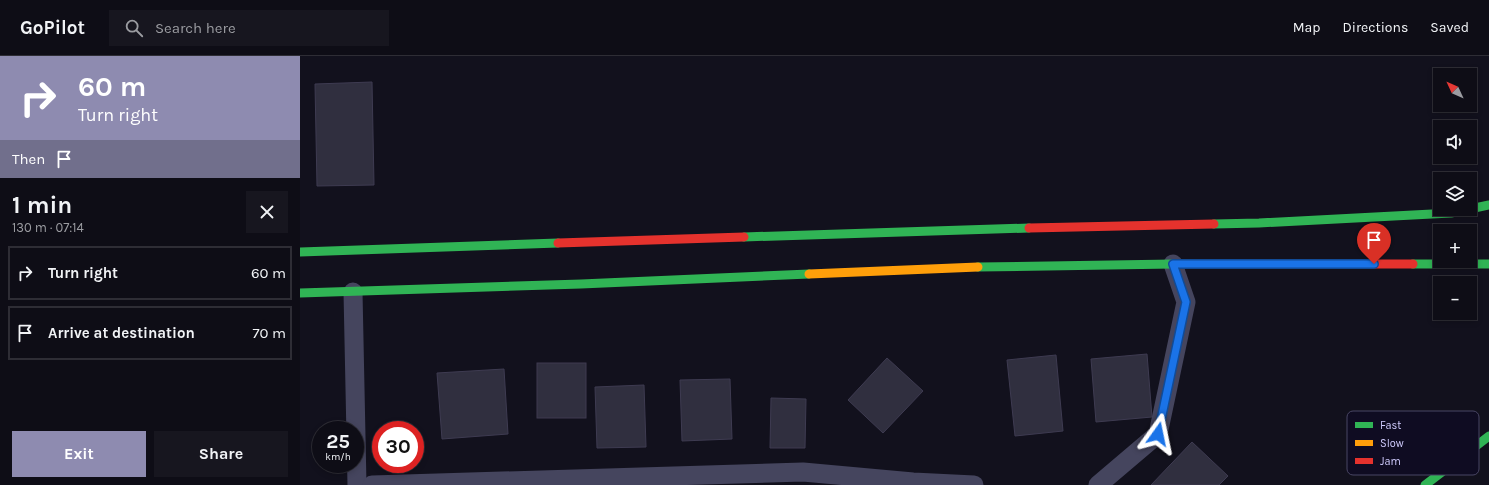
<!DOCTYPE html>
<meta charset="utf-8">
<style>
:root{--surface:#0e0d16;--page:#17161f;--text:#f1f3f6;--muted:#9b9ca1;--line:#2e2d35;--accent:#8e8bb0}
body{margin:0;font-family:Karla,sans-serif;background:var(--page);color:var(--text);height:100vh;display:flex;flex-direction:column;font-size:15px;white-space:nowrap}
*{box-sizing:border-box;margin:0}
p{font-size:13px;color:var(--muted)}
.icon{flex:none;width:22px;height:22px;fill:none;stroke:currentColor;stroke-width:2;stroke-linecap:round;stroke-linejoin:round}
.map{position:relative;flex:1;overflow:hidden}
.sheet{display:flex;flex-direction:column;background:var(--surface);width:300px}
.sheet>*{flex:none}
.hud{background:#8e8bb0;color:#fff;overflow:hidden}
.needle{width:26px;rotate:314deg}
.tools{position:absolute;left:1133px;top:12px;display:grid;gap:8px}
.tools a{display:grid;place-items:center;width:44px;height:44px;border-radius:0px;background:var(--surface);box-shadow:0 2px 6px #0003,0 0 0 1px var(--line);font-size:20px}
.speed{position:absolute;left:12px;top:365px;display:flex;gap:8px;font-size:20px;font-weight:700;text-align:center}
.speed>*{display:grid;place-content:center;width:52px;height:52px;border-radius:50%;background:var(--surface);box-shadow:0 2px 6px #0003,0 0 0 1px var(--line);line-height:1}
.speed small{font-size:10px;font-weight:400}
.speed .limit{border:6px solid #d22;background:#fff;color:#111}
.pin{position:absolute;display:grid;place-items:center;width:34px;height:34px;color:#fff;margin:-41px -17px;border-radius:50% 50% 50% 0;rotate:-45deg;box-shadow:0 0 4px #0007}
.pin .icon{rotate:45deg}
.me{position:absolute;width:44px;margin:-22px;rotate:12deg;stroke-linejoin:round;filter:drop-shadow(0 0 3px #0008)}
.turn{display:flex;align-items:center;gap:14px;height:84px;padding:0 12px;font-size:18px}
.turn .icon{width:52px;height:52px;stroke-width:2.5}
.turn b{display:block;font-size:28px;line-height:34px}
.then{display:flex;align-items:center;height:38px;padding:0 12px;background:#0003;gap:8px;font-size:15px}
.round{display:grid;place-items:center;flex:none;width:42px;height:42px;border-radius:0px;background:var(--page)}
.headline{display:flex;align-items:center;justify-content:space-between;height:68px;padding:0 12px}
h1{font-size:24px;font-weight:700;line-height:30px}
.action{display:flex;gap:8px;margin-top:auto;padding:8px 12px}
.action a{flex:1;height:46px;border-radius:0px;background:var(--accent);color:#fff;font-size:16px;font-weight:700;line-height:46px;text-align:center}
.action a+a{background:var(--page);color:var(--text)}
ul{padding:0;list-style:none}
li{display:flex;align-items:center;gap:12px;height:54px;margin:0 8px 6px;padding:0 4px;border:2px solid var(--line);border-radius:0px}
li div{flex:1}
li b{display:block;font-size:15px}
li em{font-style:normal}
header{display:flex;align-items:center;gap:24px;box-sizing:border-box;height:56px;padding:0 20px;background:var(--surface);border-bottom:1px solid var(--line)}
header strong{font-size:19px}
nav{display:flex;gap:22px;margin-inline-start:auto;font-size:14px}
.search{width:280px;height:36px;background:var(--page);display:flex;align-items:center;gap:10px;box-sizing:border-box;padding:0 14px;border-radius:0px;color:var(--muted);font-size:15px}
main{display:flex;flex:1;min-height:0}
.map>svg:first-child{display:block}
</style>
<header>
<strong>GoPilot</strong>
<div class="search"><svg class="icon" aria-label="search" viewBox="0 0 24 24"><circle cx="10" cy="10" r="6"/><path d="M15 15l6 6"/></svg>Search here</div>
<nav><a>Map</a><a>Directions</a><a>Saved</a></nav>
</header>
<main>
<section class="sheet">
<div class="hud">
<div class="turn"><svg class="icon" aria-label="right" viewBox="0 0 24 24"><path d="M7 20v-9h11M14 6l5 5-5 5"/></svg><div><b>60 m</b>Turn right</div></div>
<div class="then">Then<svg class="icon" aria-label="arrive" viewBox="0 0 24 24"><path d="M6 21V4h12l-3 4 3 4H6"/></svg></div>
</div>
<div class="headline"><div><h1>1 min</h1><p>130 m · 07:14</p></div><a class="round"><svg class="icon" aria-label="close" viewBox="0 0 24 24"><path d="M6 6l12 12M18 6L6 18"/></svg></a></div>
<ul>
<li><svg class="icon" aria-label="right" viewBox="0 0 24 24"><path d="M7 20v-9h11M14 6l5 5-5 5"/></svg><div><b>Turn right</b></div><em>60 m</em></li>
<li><svg class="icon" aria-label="arrive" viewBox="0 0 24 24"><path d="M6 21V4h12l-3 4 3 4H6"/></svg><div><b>Arrive at destination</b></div><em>70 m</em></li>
</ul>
<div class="action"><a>Exit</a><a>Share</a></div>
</section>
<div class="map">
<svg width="1189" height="429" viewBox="0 0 1189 429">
<rect width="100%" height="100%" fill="#12111d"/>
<g fill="#302f3f" stroke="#3e3b51">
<polygon points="72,26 74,129 17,130 15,28"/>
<polygon points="847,298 852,361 796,366 791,303"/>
<polygon points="756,299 763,375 715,380 707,304"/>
<polygon points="587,302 623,335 583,377 548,344"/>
<rect x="237" y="307" width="49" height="55"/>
<polygon points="204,313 208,378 142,383 137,317"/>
<polygon points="430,323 432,383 382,385 380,324"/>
<polygon points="344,329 346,391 297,392 295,331"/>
<polygon points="471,342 506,343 505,392 470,392"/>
<polygon points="892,386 928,420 919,429 851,429"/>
</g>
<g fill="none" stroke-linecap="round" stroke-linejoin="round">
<g stroke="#45455e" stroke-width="19">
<polyline points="53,236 57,429"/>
<polyline points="72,429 503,416 613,426 674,429"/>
<polyline points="798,429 858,378 886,246 873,208"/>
</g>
<g stroke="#30b455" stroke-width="9">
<polyline points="1170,153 1189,149"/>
<polyline points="914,168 959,167 1151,157 1170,153"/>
<polyline points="444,181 729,172"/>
<polyline points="0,196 258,187"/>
<polyline points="1113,208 1189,208"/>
<polyline points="678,211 873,208 988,208"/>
<polyline points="0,237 281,228 509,218"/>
<polyline points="1125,429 1189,380"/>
</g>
<polyline stroke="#ff9f0a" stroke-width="9" points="509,218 678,211"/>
<g stroke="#e5322d" stroke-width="9">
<polyline points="729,172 914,168"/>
<polyline points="258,187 444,181"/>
<polyline points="988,208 1113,208"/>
</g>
</g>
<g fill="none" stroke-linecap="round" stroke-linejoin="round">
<defs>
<polyline id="route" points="858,378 886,246 873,208 1074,208"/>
</defs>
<use href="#route" stroke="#114b97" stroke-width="10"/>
<use href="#route" stroke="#1a73e8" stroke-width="7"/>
</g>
<rect x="1047" y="355" width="132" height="64" rx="6" fill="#0f0c22" stroke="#494664" stroke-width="1"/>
<rect x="1055" y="366" width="18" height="6" fill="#30b455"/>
<rect x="1055" y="384" width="18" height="6" fill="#ff9f0a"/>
<rect x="1055" y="402" width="18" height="6" fill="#e5322d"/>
<g font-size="11" fill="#d1cdff">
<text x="1080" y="373">Fast</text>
<text x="1080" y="391">Slow</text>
<text x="1080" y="409">Jam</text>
</g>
</svg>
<div class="tools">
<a><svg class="needle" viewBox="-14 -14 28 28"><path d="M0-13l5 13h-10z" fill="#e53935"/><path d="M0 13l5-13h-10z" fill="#9b9ca1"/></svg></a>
<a><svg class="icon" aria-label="sound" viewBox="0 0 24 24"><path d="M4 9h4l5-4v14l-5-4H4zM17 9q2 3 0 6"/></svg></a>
<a><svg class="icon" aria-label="layers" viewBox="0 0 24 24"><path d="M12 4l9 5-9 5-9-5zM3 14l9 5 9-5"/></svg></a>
<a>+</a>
<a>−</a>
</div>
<div class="speed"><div>25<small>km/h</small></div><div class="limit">30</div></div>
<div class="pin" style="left:1074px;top:208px;background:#d93025"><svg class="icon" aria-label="arrive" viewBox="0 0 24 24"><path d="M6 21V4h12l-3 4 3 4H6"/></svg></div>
<svg class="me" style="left:858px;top:378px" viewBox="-20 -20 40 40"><path d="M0-17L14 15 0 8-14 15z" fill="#1a73e8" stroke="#fff" stroke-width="4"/></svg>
</div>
</main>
